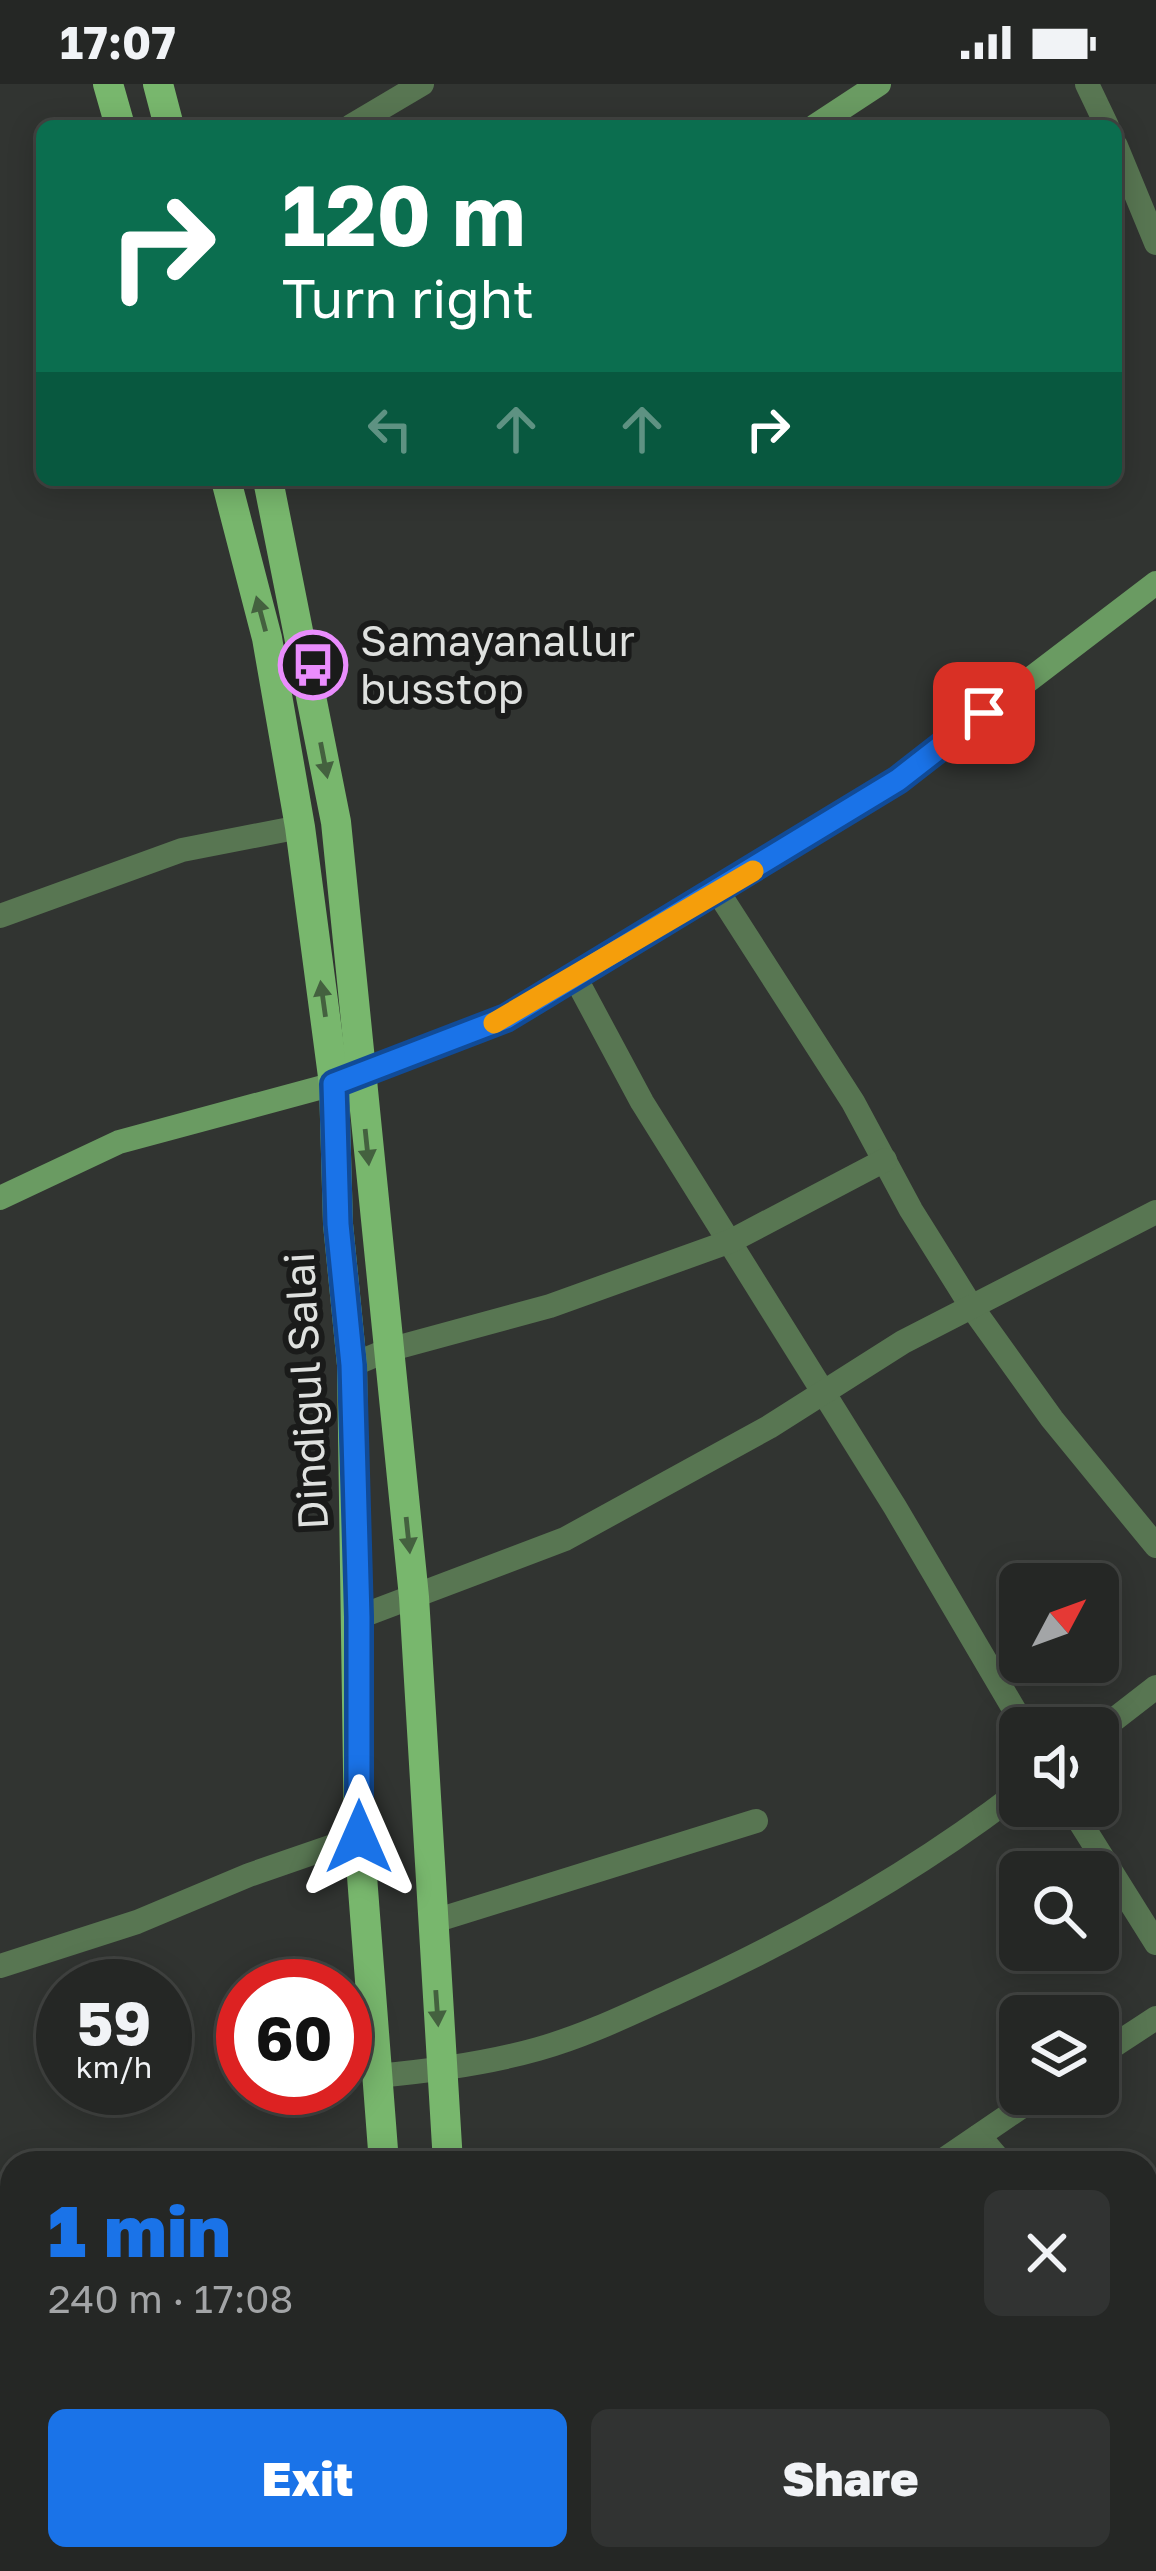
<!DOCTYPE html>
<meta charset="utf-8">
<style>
:root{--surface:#252725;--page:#313332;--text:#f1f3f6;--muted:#a3a5a7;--line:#424442;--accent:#1a73e8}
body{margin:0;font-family:"Golos Text",sans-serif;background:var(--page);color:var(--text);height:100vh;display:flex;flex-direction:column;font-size:45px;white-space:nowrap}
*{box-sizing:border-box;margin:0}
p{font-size:39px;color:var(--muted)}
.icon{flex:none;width:66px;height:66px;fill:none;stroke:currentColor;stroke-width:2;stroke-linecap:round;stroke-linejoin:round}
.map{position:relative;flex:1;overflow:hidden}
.side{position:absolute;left:0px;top:2067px;width:1158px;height:420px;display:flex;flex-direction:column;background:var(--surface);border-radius:36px 36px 0 0;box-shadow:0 6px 30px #0003,0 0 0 3px var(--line)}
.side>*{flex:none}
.top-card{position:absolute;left:36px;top:36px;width:1086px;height:366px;border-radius:18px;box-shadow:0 6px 30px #0003,0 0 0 3px var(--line);background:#0b6e4f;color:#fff;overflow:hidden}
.needle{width:78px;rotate:49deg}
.fabs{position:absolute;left:999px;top:1479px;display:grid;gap:24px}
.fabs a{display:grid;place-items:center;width:120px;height:120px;border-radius:18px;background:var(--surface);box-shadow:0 6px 30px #0003,0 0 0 3px var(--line);font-size:60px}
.speed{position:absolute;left:36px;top:1875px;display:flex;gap:24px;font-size:60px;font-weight:700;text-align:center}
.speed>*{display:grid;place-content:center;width:156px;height:156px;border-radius:50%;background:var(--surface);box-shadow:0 6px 30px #0003,0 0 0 3px var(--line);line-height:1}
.speed small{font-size:30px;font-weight:400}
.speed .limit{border:18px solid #d22;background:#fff;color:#111}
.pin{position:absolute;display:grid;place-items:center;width:102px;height:102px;color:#fff;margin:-51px;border-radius:24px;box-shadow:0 6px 18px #0006}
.me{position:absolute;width:132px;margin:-66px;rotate:0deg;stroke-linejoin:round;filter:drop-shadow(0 0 9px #0008)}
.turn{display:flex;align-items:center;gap:42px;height:252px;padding:0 48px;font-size:54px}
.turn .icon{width:156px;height:156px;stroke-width:2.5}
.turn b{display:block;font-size:84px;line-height:102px}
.lanes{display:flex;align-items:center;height:114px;padding:0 48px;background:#0003;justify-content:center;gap:60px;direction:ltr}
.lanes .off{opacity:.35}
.round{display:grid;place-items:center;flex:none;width:126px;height:126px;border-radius:18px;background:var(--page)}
.summary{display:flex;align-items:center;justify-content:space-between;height:204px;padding:0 48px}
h1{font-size:72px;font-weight:800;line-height:90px;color:var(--accent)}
.button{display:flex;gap:24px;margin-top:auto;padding:24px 48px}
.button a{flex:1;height:138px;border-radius:18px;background:var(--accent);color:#fff;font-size:48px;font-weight:800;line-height:138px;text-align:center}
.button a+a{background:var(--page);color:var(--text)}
.status{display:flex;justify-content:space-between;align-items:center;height:84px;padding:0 60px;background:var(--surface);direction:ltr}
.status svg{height:33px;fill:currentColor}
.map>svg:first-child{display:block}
</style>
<div class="status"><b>17:07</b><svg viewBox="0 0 49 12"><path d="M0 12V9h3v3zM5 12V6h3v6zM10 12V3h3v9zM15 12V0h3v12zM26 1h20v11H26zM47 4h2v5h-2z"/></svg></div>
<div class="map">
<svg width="1156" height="2487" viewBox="0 0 1156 2487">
<rect width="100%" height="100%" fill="#313431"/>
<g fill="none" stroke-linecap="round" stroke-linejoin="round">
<g stroke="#587652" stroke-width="24">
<polyline points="1087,0 1107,42"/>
<polyline points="351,42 422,0"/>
<polyline points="1116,62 1156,159"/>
<polyline points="718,808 853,1018 911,1126 971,1222 1052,1335 1156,1462"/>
<polyline points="0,832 182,766 300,743"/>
<polyline points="575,893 642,1018 895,1423 1025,1644"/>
<polyline points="352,1281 388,1266 550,1222 731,1157 885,1076"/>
<polyline points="359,1533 565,1455 769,1343 903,1258 1156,1128"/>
<polyline points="1098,1648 1156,1603"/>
<polyline points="1070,1722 1156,1859"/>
<polyline points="431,1838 756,1737"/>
<polyline points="0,1882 137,1838 249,1791 359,1753"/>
<polyline points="1098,1972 1156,1934"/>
<path d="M 376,1992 C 431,1987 485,1980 538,1965 C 585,1952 630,1930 674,1910 C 796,1855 913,1789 1020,1707"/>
<polyline points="979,2052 1002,2079"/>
<polyline points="939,2079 1040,2010"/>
<polyline points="1146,2257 1156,2271"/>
</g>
<g stroke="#6a9b62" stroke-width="24">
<polyline points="815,42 879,0"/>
<polyline points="0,1114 119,1058 334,1000 506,934 898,696 1156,499"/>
</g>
<g stroke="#78b76d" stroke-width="30">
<polyline points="108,0 120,42"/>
<polyline points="158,0 169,42"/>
<polyline points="226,396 267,554 300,743 334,1000 338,1140 352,1281 359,1753 384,2079"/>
<polyline points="268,396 336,738 414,1513 448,2079"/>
<polyline points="418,2475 419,2487"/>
<polyline points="476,2475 476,2487"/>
</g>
</g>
<defs><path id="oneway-solid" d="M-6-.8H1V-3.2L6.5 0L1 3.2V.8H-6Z" transform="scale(3)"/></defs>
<g fill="#44613f">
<use href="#oneway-solid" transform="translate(261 530) rotate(-105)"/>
<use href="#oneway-solid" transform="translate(324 676) rotate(79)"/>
<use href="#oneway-solid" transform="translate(323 915) rotate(-98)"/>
<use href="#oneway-solid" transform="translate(367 1063) rotate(84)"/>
<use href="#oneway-solid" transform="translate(408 1451) rotate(84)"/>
<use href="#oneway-solid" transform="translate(437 1924) rotate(86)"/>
</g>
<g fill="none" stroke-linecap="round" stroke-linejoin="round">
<defs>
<polyline id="route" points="359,1753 359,1533 352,1281 338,1140 334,1000 506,934 898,696 984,629"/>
</defs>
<use href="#route" stroke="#114b97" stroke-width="30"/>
<use href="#route" stroke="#1a73e8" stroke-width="21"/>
<polyline stroke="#f59e0b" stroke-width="21" points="494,939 753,787"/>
</g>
<defs>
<symbol id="bus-ring" viewBox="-11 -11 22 22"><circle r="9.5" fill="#1a1b1a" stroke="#ea8dfd" stroke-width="1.5"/><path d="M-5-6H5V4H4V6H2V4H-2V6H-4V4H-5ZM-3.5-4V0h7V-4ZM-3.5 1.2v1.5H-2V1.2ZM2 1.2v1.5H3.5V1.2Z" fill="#ea8dfd"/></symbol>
</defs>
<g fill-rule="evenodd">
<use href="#bus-ring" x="275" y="543" width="76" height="76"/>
</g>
<g text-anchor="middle" stroke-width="12" stroke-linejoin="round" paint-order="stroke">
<g font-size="42" fill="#dfe1df" stroke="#1a1b1a" text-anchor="start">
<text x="360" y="572">Samayanallur<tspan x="360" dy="48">busstop</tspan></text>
</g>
<g font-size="42" fill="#dfe1df" stroke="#1a1b1a">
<text transform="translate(306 1307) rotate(-93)" y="15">Dindigul Salai</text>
</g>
</g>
</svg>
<div class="fabs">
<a><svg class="needle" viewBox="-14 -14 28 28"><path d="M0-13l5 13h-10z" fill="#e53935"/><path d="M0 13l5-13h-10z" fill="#a3a5a7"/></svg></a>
<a><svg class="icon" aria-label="sound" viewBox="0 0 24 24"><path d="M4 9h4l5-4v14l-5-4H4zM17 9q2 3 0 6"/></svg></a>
<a><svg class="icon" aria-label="search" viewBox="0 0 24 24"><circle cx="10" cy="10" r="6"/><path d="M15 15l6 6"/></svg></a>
<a><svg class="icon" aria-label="layers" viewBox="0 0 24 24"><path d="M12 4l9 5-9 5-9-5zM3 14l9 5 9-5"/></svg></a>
</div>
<div class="speed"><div>59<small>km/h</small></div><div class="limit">60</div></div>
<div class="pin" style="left:984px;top:629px;background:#d93025"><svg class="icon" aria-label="arrive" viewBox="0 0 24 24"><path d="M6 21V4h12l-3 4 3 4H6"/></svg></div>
<svg class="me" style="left:359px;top:1753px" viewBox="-20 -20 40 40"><path d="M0-17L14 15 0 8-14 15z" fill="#1a73e8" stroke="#fff" stroke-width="4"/></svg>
<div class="top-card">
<div class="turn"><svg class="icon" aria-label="right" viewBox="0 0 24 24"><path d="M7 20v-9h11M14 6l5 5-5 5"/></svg><div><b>120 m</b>Turn right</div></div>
<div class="lanes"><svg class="icon off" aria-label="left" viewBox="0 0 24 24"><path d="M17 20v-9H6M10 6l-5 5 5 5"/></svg><svg class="icon off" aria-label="ahead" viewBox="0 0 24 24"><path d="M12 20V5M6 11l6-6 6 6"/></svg><svg class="icon off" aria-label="ahead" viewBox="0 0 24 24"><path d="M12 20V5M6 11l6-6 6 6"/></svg><svg class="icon" aria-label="right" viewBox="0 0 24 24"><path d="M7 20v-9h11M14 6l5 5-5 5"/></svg></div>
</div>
<section class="side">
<div class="summary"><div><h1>1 min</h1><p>240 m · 17:08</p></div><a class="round"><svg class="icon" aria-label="close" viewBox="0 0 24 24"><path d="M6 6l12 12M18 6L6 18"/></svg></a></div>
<div class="button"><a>Exit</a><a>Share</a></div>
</section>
</div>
